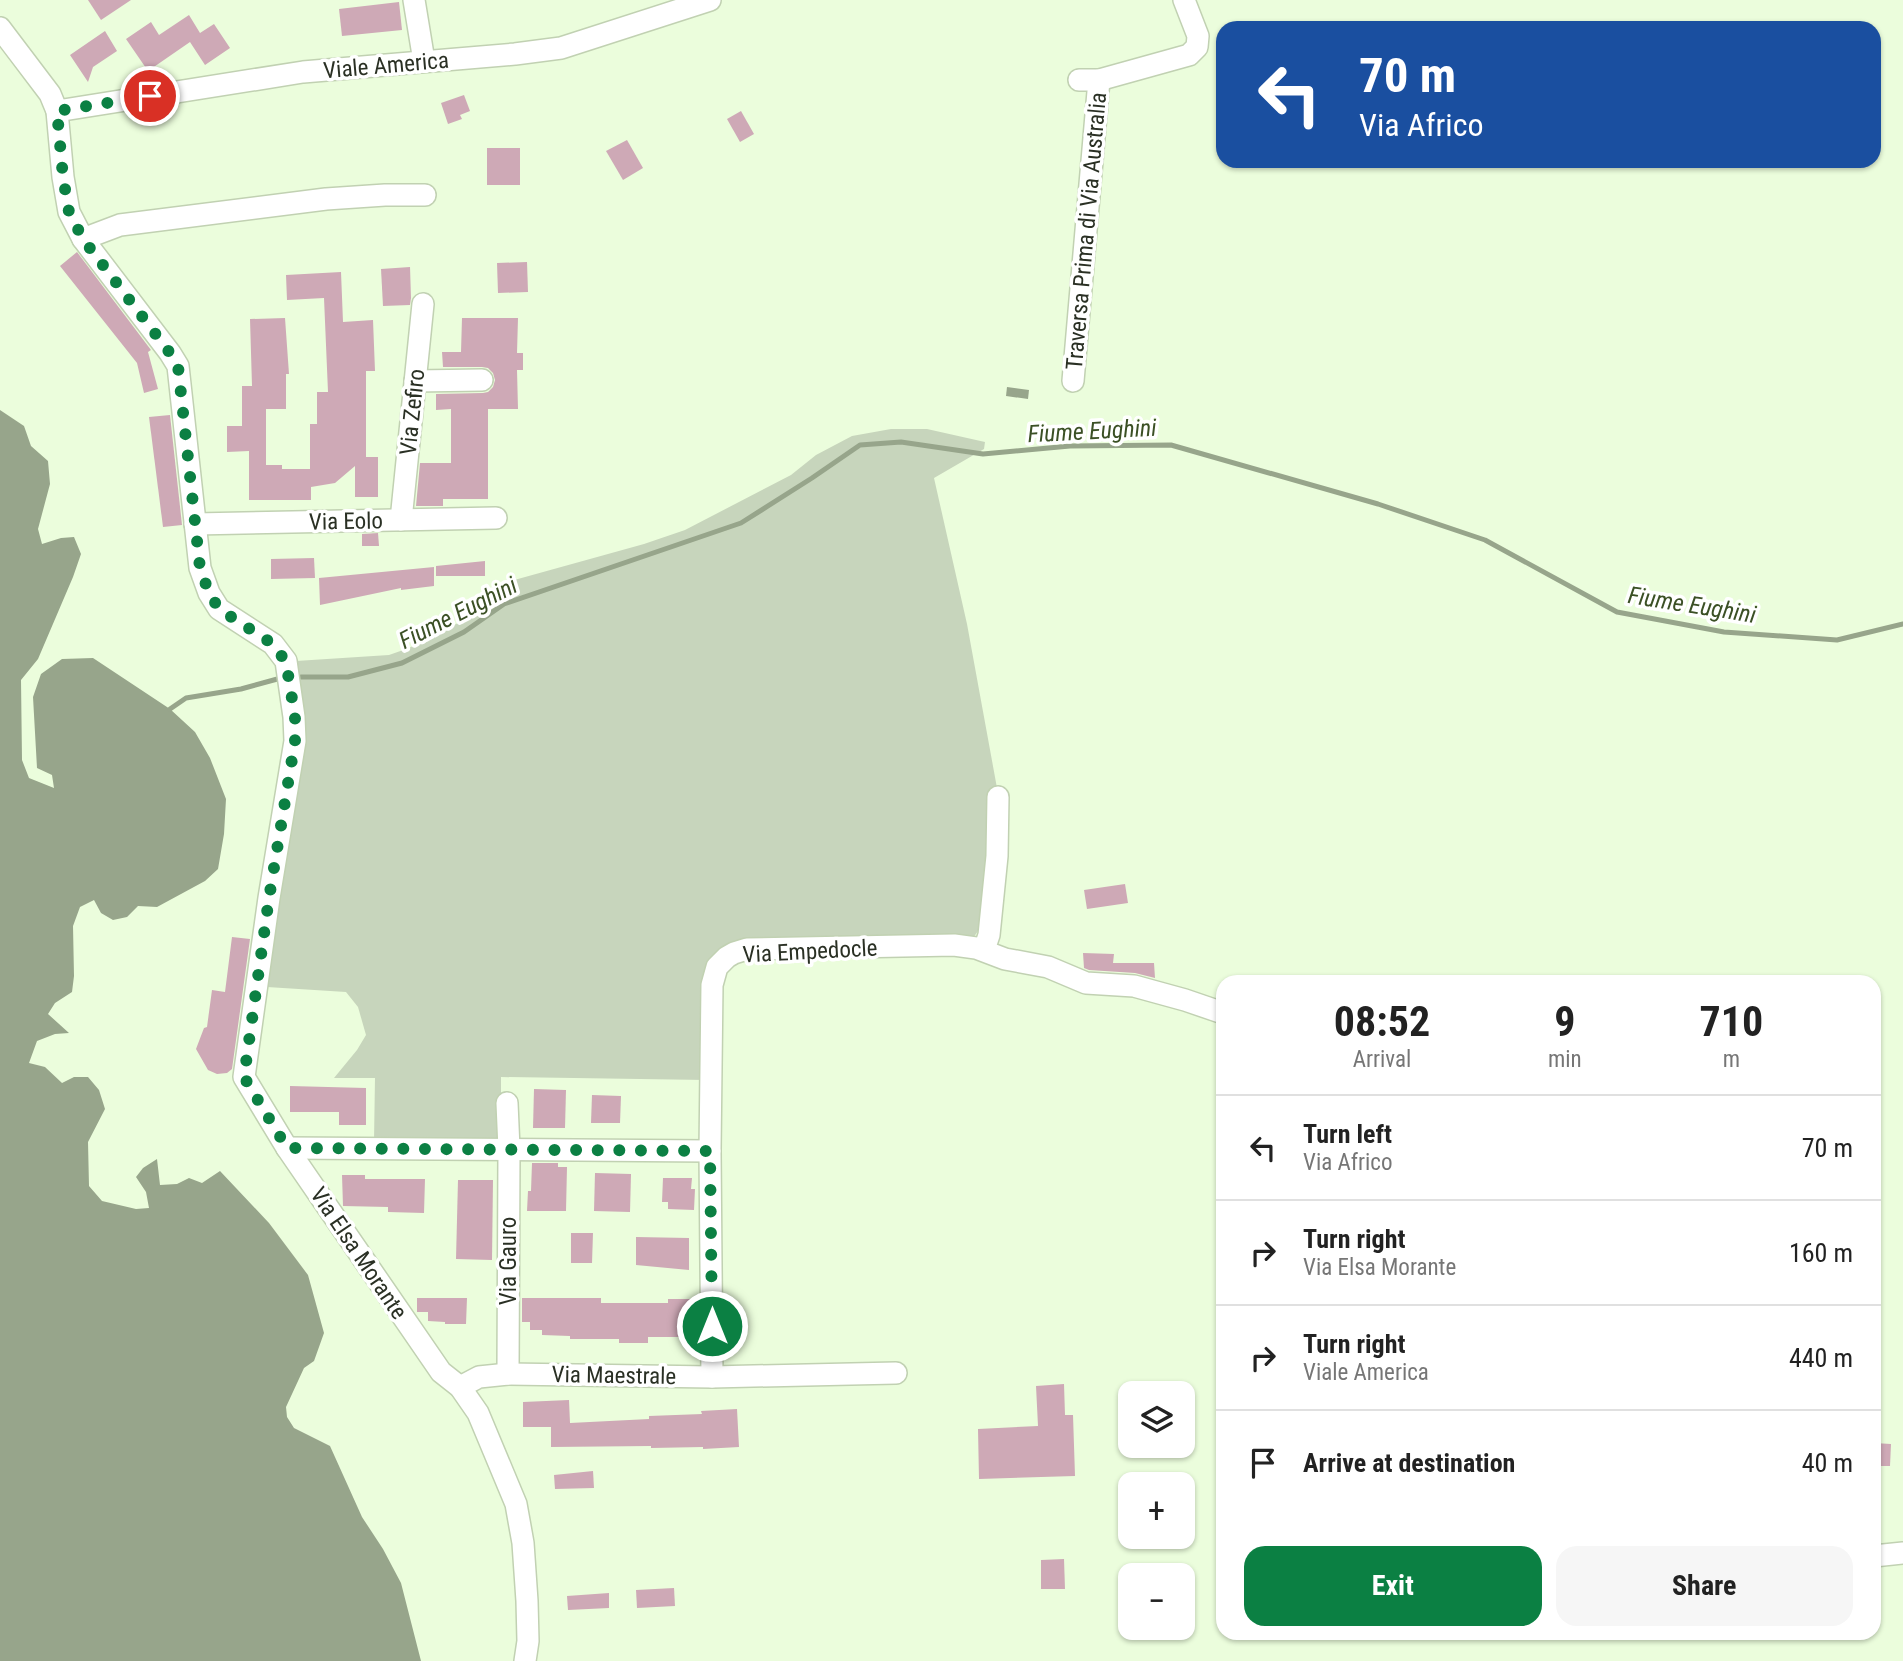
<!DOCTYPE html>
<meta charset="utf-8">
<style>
:root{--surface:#fff;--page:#f6f6f6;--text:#222;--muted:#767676;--line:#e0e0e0;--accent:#0b8043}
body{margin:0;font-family:"Roboto Condensed",sans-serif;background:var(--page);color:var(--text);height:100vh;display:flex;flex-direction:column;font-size:26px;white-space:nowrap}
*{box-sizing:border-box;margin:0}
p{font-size:23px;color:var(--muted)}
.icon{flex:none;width:38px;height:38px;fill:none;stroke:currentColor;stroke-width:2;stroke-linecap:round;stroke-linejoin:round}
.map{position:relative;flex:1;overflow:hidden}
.sheet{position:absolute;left:1216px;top:975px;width:665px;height:665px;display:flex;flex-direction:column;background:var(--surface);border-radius:21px;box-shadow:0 2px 5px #0004}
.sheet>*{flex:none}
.hud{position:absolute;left:1216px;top:21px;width:665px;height:147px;border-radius:21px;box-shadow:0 2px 5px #0004;background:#1a4fa0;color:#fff;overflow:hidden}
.fabs{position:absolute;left:1118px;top:1381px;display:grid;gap:14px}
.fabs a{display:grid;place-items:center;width:77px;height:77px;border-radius:14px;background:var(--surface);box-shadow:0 2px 5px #0004;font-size:35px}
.pin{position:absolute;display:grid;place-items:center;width:60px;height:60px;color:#fff;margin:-30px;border:4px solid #fff;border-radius:50%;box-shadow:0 2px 7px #0007}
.me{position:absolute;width:77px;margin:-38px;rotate:0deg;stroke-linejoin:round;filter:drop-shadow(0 0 5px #0008)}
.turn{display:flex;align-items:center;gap:24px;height:147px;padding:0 28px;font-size:32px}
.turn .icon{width:91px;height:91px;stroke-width:2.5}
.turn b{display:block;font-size:49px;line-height:60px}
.eta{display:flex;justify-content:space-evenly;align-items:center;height:119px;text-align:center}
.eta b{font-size:42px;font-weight:700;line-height:49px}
.primary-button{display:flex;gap:14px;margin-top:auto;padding:14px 28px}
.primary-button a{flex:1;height:80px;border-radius:21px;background:var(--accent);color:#fff;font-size:28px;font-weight:700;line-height:80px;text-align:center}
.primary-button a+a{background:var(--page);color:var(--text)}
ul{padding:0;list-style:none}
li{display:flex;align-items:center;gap:21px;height:105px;padding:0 28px;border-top:2px solid var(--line)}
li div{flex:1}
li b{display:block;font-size:26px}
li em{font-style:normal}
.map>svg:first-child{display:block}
</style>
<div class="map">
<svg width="1903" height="1661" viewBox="0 0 1903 1661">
<rect width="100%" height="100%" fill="#ebfddc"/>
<polygon fill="#c7d5bc" points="891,429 927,429 985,442 984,449 934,478 967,624 997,788 986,914 978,931 971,941 729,948 706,1080 501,1077 501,1142 374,1141 375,1078 334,1078 357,1050 366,1035 358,1007 346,992 267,987 296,661 389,655 409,648 458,623 504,595 500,584 644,544 685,530 791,475 816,455 852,436"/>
<g fill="#97a58b">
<polygon points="1007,387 1029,390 1028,399 1006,396"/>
<polygon points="0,410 24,426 31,446 48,461 50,484 38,529 42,544 61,538 74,537 81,554 73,577 38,659 21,680 22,760 29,778 54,788 52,775 37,768 33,697 41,674 62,659 93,658 170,709 195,732 210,758 226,799 224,834 218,869 205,881 157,907 138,906 127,917 113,920 101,913 94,900 80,907 73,926 74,976 72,992 55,1003 48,1014 69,1033 55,1034 37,1041 29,1063 45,1067 62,1083 74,1077 88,1077 99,1090 105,1109 88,1142 89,1186 102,1201 136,1209 149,1208 146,1192 136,1177 143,1168 157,1159 160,1185 177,1184 189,1178 202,1183 220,1171 269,1223 308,1275 324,1333 314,1361 304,1368 286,1407 287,1417 294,1428 330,1446 362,1517 383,1549 401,1583 421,1661 0,1661"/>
</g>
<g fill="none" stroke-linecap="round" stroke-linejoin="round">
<g stroke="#97a58b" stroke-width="5">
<polyline points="301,677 348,677 402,663 464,632 504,604 741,523 812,478 860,445 901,442 983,454 1070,446 1171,445 1378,504 1485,540 1617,612 1724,632 1837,640 1903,624"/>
<polyline points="170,709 186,698 241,689 281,678"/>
</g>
</g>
<g fill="#cea9b6">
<polygon points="88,0 131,0 101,20"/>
<polygon points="399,2 402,30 342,36 339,9"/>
<polygon points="189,15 200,33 214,24 230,48 205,65 190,42 148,71 126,39 151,22 159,35"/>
<polygon points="105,31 117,51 93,67 88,82 70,55"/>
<polygon points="464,95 470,111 460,115 462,119 448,124 441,103"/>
<polygon points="741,111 754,134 740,142 727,119"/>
<polygon points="627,140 643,168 623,180 606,151"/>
<rect x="487" y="148" width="33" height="37"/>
<polygon points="77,252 151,350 148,352 158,389 144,393 137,363 60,266"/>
<polygon points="527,262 528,292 498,293 497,263"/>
<polygon points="410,267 411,298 410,305 383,306 381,269"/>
<polygon points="341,272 343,322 373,320 375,371 366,371 366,457 378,457 378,497 355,497 355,466 335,483 311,487 311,500 249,500 249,451 227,452 227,426 242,426 242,386 252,386 250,319 285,318 289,374 286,374 286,409 266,409 266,465 282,465 282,469 310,469 310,424 317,424 317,392 328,392 324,298 287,300 286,275"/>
<polygon points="462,318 518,318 517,353 523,353 523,370 517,370 518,409 488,409 488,499 443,499 443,506 416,506 420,463 451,463 451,409 436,410 436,394 483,393 488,392 493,387 495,380 493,373 488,368 482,367 443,367 442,352 461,352"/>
<polygon points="170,415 182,525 163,527 149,417"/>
<polygon points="378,533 379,546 362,546 362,534"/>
<polygon points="314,558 315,578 271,579 271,559"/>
<polygon points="485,561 485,576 436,576 436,566"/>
<polygon points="434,567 434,586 401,590 401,588 320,605 319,578"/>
<polygon points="1125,884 1128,903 1087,909 1084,890"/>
<polygon points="232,937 250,939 232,1069 227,1073 217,1074 208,1070 196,1049 204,1028 207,1027 212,990 225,992"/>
<polygon points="1083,953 1114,954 1113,963 1154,963 1155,978 1135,973 1089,970 1084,968"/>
<polygon points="290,1086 366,1088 366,1125 339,1125 339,1112 290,1112"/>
<polygon points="534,1089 566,1090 565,1128 533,1128"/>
<polygon points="592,1095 621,1096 620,1123 591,1123"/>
<polygon points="532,1163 558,1163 558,1167 567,1167 566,1211 527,1211 528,1191 531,1191"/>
<polygon points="595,1173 631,1174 630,1212 594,1211"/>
<polygon points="342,1175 365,1175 365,1179 425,1179 424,1213 388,1212 388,1207 343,1206"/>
<polygon points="663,1178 692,1178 691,1189 695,1189 694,1210 668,1209 668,1202 662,1202"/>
<polygon points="458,1180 493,1180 492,1260 456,1259"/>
<polygon points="571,1233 593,1233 592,1263 571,1263"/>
<polygon points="636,1237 689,1238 689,1270 636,1265"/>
<polygon points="417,1298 467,1298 466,1324 445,1324 445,1322 428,1321 428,1312 417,1312"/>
<polygon points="522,1298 601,1298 601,1303 668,1303 668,1299 697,1299 696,1337 648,1337 648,1343 619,1343 619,1339 570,1339 570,1336 542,1335 542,1330 530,1330 530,1322 522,1322"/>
<polygon points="1064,1384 1065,1415 1073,1415 1075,1476 979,1479 978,1429 1038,1426 1036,1386"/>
<polygon points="569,1400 570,1423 649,1419 649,1416 702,1414 701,1411 737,1409 739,1447 703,1449 703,1447 651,1448 651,1446 551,1447 551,1427 523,1427 523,1402"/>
<polygon points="1874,1443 1891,1444 1890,1466 1874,1466"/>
<polygon points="593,1471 594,1488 555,1489 554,1475"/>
<polygon points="1064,1559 1065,1589 1041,1589 1041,1560"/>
<polygon points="674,1588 675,1606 637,1608 636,1590"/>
<polygon points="609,1593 609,1608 568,1610 567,1596"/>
</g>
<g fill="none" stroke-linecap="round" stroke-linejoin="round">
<defs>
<g id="minor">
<polyline points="414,0 424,61"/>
<polyline points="0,28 50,94 57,111 63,177 69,212 83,239 170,353 178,366 200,568 209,593 219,609 273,644 286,661 294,717 295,741 269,898 244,1077 287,1148 441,1372 460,1387 478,1413 516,1504 523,1543 527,1601 528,1641 525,1661"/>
<polyline points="1079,80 1099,80 1189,55 1197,47 1198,36 1184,0"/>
<polyline points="57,111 303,72 515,54 561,48 710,0"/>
<polyline points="83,239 120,225 326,199 385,195 425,195"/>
<polyline points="415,381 482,380"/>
<polyline points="1073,381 1099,80"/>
<polyline points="401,520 423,304"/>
<polyline points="195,524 496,518"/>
<polyline points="984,950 989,935 997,856 998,797"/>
<polyline points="507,1103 509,1149 508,1374"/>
<polyline points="287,1148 710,1151"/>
<polyline points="712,1377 710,1151 712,985 717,967 727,957 734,953 747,949 954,945 976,948 1005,959 1048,967 1086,983 1134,986 1185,1000 1223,1013"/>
<polyline points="460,1387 479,1377 508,1374 712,1377 896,1373"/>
<polyline points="1874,1556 1903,1553"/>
</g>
</defs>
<use href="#minor" stroke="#c1d1b2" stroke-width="24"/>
<use href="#minor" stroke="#fff" stroke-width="21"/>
</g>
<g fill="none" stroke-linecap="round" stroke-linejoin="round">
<polyline stroke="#0b8043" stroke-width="12" stroke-dasharray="0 21.6" points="150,96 57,111 63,177 69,212 83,239 170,353 178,366 200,568 209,593 219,609 273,644 286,662 295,717 295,741 269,898 244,1077 287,1148 710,1151 712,1326"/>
</g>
<g text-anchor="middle" stroke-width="7" stroke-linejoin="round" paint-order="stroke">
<g font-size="23" fill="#2a3024" stroke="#fff">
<text transform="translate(386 65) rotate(-5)" y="8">Viale America</text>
<text transform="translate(1086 231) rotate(-85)" y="8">Traversa Prima di Via Australia</text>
<text transform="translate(412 412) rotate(-84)" y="8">Via Zefiro</text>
<text transform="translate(346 521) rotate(-1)" y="8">Via Eolo</text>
<text transform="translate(810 951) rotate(-3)" y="8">Via Empedocle</text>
<text transform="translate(359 1253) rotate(56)" y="8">Via Elsa Morante</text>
<text transform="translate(508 1261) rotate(-90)" y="8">Via Gauro</text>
<text transform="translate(614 1375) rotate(1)" y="8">Via Maestrale</text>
</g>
<g font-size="24" font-style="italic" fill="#3b5025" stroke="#fff">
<text transform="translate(1092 431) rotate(-3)" y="8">Fiume Eughini</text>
<text transform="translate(1692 605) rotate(9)" y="8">Fiume Eughini</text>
<text transform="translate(458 613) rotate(-27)" y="8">Fiume Eughini</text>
</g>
</g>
</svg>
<div class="fabs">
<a><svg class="icon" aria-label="layers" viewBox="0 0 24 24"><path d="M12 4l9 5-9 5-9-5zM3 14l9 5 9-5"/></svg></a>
<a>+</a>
<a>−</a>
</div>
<div class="pin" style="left:150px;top:96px;background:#d93025"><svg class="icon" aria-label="arrive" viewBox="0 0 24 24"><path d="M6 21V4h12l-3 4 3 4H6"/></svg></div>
<svg class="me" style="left:712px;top:1326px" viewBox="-20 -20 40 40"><circle r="17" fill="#0b8043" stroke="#fff" stroke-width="3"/><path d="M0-11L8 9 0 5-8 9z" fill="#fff"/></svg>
<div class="hud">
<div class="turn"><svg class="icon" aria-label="left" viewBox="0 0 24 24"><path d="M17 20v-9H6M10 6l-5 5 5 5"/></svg><div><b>70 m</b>Via Africo</div></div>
</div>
<section class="sheet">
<div class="eta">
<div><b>08:52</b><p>Arrival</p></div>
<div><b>9</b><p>min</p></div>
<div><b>710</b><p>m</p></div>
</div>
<ul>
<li><svg class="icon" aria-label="left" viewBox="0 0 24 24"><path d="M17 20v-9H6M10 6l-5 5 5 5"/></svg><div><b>Turn left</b><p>Via Africo</p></div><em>70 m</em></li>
<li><svg class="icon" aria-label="right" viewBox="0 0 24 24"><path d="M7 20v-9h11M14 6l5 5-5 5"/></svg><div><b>Turn right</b><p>Via Elsa Morante</p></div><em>160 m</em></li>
<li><svg class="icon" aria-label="right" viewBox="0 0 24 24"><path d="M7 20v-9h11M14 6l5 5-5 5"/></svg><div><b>Turn right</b><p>Viale America</p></div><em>440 m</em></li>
<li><svg class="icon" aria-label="arrive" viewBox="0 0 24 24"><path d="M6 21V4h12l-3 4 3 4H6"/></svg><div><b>Arrive at destination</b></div><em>40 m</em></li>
</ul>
<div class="primary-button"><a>Exit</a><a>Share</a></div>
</section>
</div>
